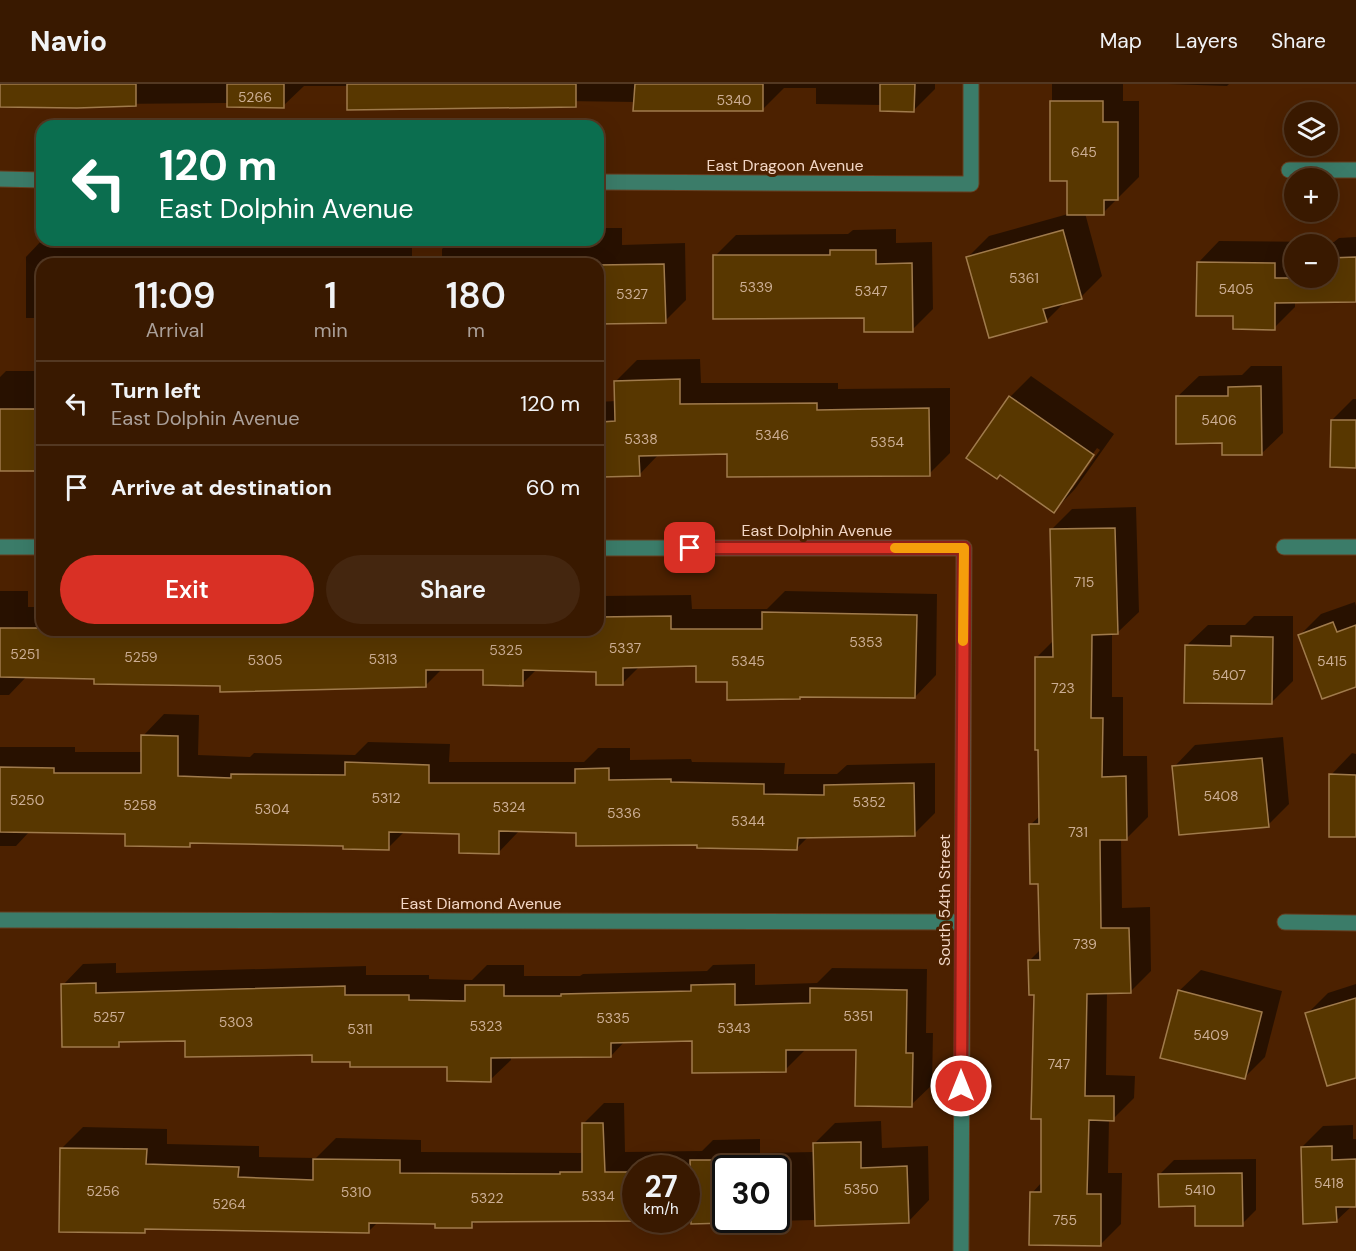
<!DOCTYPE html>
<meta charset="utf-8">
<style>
:root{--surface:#391900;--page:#44260f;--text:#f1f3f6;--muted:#aba099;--line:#533822;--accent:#d93025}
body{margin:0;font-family:"DM Sans",sans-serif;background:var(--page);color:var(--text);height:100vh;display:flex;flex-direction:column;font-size:22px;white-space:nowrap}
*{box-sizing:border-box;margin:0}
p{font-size:20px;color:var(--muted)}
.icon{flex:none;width:33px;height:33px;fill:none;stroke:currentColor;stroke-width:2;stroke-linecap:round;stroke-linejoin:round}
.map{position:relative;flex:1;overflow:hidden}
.drawer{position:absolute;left:36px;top:174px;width:568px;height:378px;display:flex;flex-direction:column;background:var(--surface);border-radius:18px;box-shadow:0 6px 24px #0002,0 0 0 2px var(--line)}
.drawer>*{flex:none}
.guide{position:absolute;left:36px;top:36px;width:568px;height:126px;border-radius:18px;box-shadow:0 6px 24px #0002,0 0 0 2px var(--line);background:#0b6e4f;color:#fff;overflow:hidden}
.tools{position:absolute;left:1284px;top:18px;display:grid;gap:12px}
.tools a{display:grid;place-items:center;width:54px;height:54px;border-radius:50%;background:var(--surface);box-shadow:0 6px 24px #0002,0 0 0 2px var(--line);font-size:30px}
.speed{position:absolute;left:622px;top:1071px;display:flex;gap:12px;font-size:30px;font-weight:700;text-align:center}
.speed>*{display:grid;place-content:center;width:78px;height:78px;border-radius:50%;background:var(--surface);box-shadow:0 6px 24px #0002,0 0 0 2px var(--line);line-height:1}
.speed small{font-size:15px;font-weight:400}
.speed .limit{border:3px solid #111;border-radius:9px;background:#fff;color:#111}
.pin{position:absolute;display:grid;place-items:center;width:51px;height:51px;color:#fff;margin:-26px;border-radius:12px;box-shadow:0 3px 9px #0006}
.me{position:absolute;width:66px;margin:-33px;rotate:0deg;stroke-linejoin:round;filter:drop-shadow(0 0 4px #0008)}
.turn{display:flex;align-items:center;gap:21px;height:126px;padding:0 24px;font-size:27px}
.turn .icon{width:78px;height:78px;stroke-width:2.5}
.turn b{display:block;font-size:42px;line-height:51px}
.eta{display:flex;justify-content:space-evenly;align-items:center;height:102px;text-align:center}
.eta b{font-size:36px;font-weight:600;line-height:42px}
.action{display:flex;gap:12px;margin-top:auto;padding:12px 24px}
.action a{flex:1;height:69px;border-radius:36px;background:var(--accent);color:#fff;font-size:24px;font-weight:600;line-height:69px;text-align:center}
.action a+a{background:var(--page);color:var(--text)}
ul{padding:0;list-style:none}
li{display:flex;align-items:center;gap:18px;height:84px;padding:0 24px;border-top:2px solid var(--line)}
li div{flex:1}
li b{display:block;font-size:22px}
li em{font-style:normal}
header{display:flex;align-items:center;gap:36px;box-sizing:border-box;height:84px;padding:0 30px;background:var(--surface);border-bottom:2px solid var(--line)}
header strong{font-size:28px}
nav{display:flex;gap:33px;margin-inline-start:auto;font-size:21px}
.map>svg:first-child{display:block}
</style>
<header>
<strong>Navio</strong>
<nav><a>Map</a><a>Layers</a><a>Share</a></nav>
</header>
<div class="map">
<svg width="1356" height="1167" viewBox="0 0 1356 1167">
<rect width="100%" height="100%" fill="#4c2100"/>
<g fill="#0007" fill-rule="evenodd">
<polygon points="0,0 935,0 935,5 914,26 881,21 816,20 816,4 784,4 762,26 635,18 563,17 349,2 304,2 283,22 228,19 0,21"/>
<polygon points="1052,0 1123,0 1123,17 1139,17 1139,93 1103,129 1085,129 1102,192 1081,213 1065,218 1046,237 968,173 989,152 1068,130 1068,96 1052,96"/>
<polygon points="1168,0 1229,0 1227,2"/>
<polygon points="598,144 622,144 622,161 685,159 686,216 665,237 598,238 598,180 442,180 442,165 451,156 598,156"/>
<polygon points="896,145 896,159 932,158 933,225 912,246 865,232 715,172 736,151 848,150 853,146"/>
<path d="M 1356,153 L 1356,216 L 1295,217 L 1295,223 L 1274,244 L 1234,230 L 1198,179 L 1219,157 L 1334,158 L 1339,154 ZM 1294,160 L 1328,160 L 1328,194 L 1294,194 Z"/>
<polygon points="42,156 412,156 412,180 42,180 42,234 26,234 26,173"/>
<polygon points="700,275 701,299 838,299 838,305 950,304 950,369 929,390 728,369 659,370 639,391 598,386 598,318 616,317 616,297 637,276"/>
<polygon points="1251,282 1282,282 1283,349 1261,370 1223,357 1177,313 1199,292 1242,291"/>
<polygon points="6,287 35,287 35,304 42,304 42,385 0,386 0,293"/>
<path d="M 1031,292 L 1114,350 L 1075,405 L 1054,427 L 1001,390 L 1010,313 ZM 1097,364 L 1100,366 L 1072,405 L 1069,405 Z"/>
<polygon points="1353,315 1356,315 1356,382 1332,336"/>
<polygon points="1136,423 1139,528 1117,549 1112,549 1112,613 1123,613 1123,672 1147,672 1148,733 1127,754 1121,754 1122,824 1150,823 1151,887 1130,908 1107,908 1106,991 1135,992 1134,1014 1113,1035 1109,1035 1108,1089 1122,1089 1121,1140 1100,1161 1032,1109 1042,1098 1043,1034 1035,910 1030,876 1041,865 1040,799 1030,741 1041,731 1037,573 1054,556 1051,446 1072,425"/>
<polygon points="0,507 28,507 28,523 42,523 42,546 598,546 598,515 601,512 691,511 692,525 767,525 785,507 937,510 936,591 915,613 802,611 800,614 728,596 697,580 640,582 623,599 597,587 537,585 522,600 485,585 442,585 425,602 221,601 96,593 27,592 9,611 0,611"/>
<polygon points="1355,518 1356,522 1356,601 1300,551 1321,530"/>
<polygon points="1254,532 1293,532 1293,597 1272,618 1186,562 1208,541 1245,541"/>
<polygon points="164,630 199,631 198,671 250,673 254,669 355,671 368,658 450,660 449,678 584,678 598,664 630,664 630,676 691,675 692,678 785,679 784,690 837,690 847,681 935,679 935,729 914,750 809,752 797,764 699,759 578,748 520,746 498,769 460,748 405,747 388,764 345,760 193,757 189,762 126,748 30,747 16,762 0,762 0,663 75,663 75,668 143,668 143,652"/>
<polygon points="1283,653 1289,720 1268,741 1174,683 1195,661"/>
<polygon points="1352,669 1356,670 1356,752 1331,691"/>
<polygon points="116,879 116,889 366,882 366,891 429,891 429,895 472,896 487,881 524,881 524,892 580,892 583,890 707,887 713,881 755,880 755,901 817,899 832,884 927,885 926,949 933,949 932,1001 911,1021 858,965 806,965 785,986 693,955 625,957 611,972 511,972 511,976 490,996 449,981 352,976 313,969 186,956 123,956 119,961 63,901 83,880"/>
<polygon points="1201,886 1282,907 1265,973 1244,994 1179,907"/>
<polygon points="1356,900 1356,992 1307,930 1328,909"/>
<path d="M 604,1019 L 624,1019 L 625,1068 L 702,1067 L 713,1056 L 760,1055 L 760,1069 L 814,1068 L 814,1060 L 835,1039 L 881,1037 L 882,1064 L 928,1062 L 929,1116 L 908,1138 L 816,1136 L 693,1139 L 693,1135 L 687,1135 L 687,1084 L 636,1084 L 636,1135 L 477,1136 L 471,1142 L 437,1139 L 378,1138 L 368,1148 L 149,1143 L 145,1147 L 62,1064 L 83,1043 L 167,1045 L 167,1060 L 259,1062 L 259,1073 L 316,1074 L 336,1054 L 421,1056 L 421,1068 L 581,1069 L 583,1067 L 583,1040 ZM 726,1084 L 777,1084 L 777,1136 L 726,1136 Z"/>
<polygon points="1353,1041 1353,1055 1356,1055 1356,1121 1352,1122 1336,1137 1302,1063 1323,1042"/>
<polygon points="1256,1075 1256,1126 1242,1140 1196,1121 1160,1090 1174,1076"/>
</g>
<g fill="#583700" stroke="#a07b4c" stroke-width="1.5">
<polygon points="0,0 136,0 136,22 77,24 0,23"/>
<polygon points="227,0 284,0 284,24 227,23"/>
<polygon points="347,0 576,0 576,23 347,26"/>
<polygon points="635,0 763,0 763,27 633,27"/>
<polygon points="880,0 915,0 914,28 880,27"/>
<polygon points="1050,17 1103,17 1103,38 1118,38 1118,116 1104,116 1104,131 1067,131 1067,97 1050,97"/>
<polygon points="1063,146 1082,215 1043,225 1047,238 989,254 966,173"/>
<polygon points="830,166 876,166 876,180 912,179 913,248 864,248 864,234 713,235 713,171 830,171"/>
<polygon points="1356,173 1356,218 1275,219 1275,246 1233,245 1233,232 1196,232 1197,178 1275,179 1275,194 1328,194 1328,174"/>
<polygon points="664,180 666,239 598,240 598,181"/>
<polygon points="680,295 680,320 817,319 817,326 929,324 930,392 727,393 727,370 639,372 640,392 602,393 601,338 615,337 614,297"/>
<polygon points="1261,302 1262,371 1222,371 1222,359 1176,360 1176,312 1228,312 1228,303"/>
<polygon points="1009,312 1094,371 1054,429 1000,391 997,395 966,374"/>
<rect x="0" y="325" width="42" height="62"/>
<polygon points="1331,336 1356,336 1356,384 1330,383"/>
<polygon points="1115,444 1118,550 1092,551 1091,634 1103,634 1102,693 1126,692 1127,756 1100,756 1101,844 1129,844 1131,909 1087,910 1085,1012 1114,1012 1114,1037 1089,1036 1087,1110 1101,1110 1101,1162 1029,1161 1030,1108 1041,1108 1041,1035 1031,1035 1034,911 1029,911 1028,876 1040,876 1038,800 1030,800 1029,740 1039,740 1038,666 1035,666 1035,573 1053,573 1050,445"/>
<polygon points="762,528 917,531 915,614 800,613 800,615 727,616 727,598 696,598 696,582 623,584 623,601 596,601 596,588 523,586 523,602 483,601 483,586 426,586 426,603 220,608 220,602 94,600 94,595 0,593 0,544 42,544 42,546 598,546 598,533 671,532 671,545 762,545"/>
<polygon points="1333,538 1337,548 1356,541 1356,603 1322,615 1298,551"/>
<polygon points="1231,552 1273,553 1272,620 1184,619 1185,561 1231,562"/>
<polygon points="141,651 178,652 178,692 231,694 231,690 345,691 345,678 429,681 429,699 575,699 575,685 609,684 609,696 671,695 671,698 764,700 764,710 824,711 824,701 914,699 915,752 798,754 797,766 697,764 697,761 576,762 576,749 499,747 499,770 459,769 459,750 389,748 389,766 343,765 343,762 190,759 190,763 125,762 125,750 0,748 0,683 54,684 54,689 141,689"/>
<polygon points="1262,674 1269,743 1179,751 1172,682"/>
<polygon points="1329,690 1356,691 1356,753 1329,753"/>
<polygon points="96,899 96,909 345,902 345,911 409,911 409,916 465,917 465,901 504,901 504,912 561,912 561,910 691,907 691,901 735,900 735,921 810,919 810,904 907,906 906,969 913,969 912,1023 855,1022 856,966 786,966 786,988 692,989 692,957 611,959 611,973 491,974 491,998 447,997 447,983 350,983 350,978 312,978 312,971 185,973 185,957 119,958 119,963 62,963 61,900"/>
<polygon points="1178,906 1262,928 1245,995 1160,974"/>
<polygon points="1356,914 1356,994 1327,1002 1305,929"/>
<polygon points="582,1039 603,1039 605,1088 636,1088 636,1137 472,1138 472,1144 435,1144 435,1140 369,1139 369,1149 145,1145 145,1149 59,1148 60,1064 147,1065 146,1080 239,1083 238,1093 313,1096 313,1075 400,1076 400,1089 560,1090 560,1088 582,1088"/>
<polygon points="861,1058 861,1084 907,1082 909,1139 815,1142 813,1059"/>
<polygon points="1332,1062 1332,1076 1356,1075 1356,1123 1336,1123 1337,1138 1303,1140 1301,1063"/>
<polygon points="690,1076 726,1076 726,1139 691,1140"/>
<polygon points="1242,1089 1243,1142 1195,1142 1195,1122 1159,1123 1158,1090"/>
</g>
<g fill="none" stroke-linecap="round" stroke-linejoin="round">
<defs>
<g id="minor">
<polyline points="1289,86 1356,86"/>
<polyline points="0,95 42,96"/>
<polyline points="598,98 971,100 971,0"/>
<polyline points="0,463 42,463"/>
<polyline points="1284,463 1356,463"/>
<polyline points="598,464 964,464 961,1167"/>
<polyline points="0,836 961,838"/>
<polyline points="1285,838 1356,839"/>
</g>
</defs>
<use href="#minor" stroke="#673e20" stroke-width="17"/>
<use href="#minor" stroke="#3b7c69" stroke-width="15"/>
</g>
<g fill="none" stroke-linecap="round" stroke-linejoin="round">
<defs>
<polyline id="route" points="690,464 964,464 961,1002"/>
</defs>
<use href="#route" stroke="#8d1f18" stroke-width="15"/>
<use href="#route" stroke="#d93025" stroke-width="10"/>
<polyline stroke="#f59e0b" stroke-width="10" points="895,464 964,464 963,557"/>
</g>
<g text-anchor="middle" stroke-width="6" stroke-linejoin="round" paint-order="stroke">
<g font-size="14" fill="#ccae94">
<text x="255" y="18">5266</text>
<text x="734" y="21">5340</text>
<text x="1084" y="73">645</text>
<text x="1024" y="199">5361</text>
<text x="756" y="208">5339</text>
<text x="1236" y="210">5405</text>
<text x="871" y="212">5347</text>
<text x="632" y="215">5327</text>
<text x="1219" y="341">5406</text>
<text x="772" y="356">5346</text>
<text x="641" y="360">5338</text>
<text x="887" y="363">5354</text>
<text x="1084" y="503">715</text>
<text x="866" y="563">5353</text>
<text x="625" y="569">5337</text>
<text x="506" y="571">5325</text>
<text x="25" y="575">5251</text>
<text x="141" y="578">5259</text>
<text x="383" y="580">5313</text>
<text x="265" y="581">5305</text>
<text x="748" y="582">5345</text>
<text x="1332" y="582">5415</text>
<text x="1229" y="596">5407</text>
<text x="1063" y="609">723</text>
<text x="1221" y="717">5408</text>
<text x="386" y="719">5312</text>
<text x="27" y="721">5250</text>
<text x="869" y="723">5352</text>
<text x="140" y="726">5258</text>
<text x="509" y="728">5324</text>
<text x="272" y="730">5304</text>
<text x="624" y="734">5336</text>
<text x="748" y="742">5344</text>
<text x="1078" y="753">731</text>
<text x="1085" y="865">739</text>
<text x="858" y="937">5351</text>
<text x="109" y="938">5257</text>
<text x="613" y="939">5335</text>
<text x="236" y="943">5303</text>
<text x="486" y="947">5323</text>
<text x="734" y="949">5343</text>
<text x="360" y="950">5311</text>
<text x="1211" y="956">5409</text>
<text x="1059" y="985">747</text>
<text x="1329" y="1104">5418</text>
<text x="861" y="1110">5350</text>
<text x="1200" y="1111">5410</text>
<text x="103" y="1112">5256</text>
<text x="356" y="1113">5310</text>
<text x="598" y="1117">5334</text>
<text x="487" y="1119">5322</text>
<text x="229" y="1125">5264</text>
<text x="1065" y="1141">755</text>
</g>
<g font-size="16" fill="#f2d6c5" stroke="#4c2100">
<text x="785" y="87">East Dragoon Avenue</text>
<text x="817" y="452">East Dolphin Avenue</text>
<text transform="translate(944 816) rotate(-90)" y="6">South 54th Street</text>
<text x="481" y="825">East Diamond Avenue</text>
</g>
</g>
</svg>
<div class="tools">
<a><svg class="icon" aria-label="layers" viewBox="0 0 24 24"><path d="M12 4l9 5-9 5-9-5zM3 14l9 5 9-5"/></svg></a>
<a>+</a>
<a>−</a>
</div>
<div class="speed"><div>27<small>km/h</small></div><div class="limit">30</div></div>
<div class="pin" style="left:690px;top:464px;background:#d93025"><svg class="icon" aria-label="arrive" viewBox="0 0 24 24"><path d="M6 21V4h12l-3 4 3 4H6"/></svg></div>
<svg class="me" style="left:961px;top:1002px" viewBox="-20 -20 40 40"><circle r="17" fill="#d93025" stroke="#fff" stroke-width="3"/><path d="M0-11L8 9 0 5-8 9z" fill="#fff"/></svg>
<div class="guide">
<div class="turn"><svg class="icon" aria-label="left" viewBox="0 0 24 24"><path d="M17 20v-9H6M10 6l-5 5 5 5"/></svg><div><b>120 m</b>East Dolphin Avenue</div></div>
</div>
<section class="drawer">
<div class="eta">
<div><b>11:09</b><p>Arrival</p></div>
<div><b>1</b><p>min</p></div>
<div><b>180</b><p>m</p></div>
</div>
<ul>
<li><svg class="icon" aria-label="left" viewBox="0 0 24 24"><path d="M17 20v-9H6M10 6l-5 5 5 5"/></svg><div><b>Turn left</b><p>East Dolphin Avenue</p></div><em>120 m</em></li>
<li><svg class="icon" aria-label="arrive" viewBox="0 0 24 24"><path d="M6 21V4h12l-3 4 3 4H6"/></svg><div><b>Arrive at destination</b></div><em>60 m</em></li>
</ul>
<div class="action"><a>Exit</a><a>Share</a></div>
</section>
</div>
